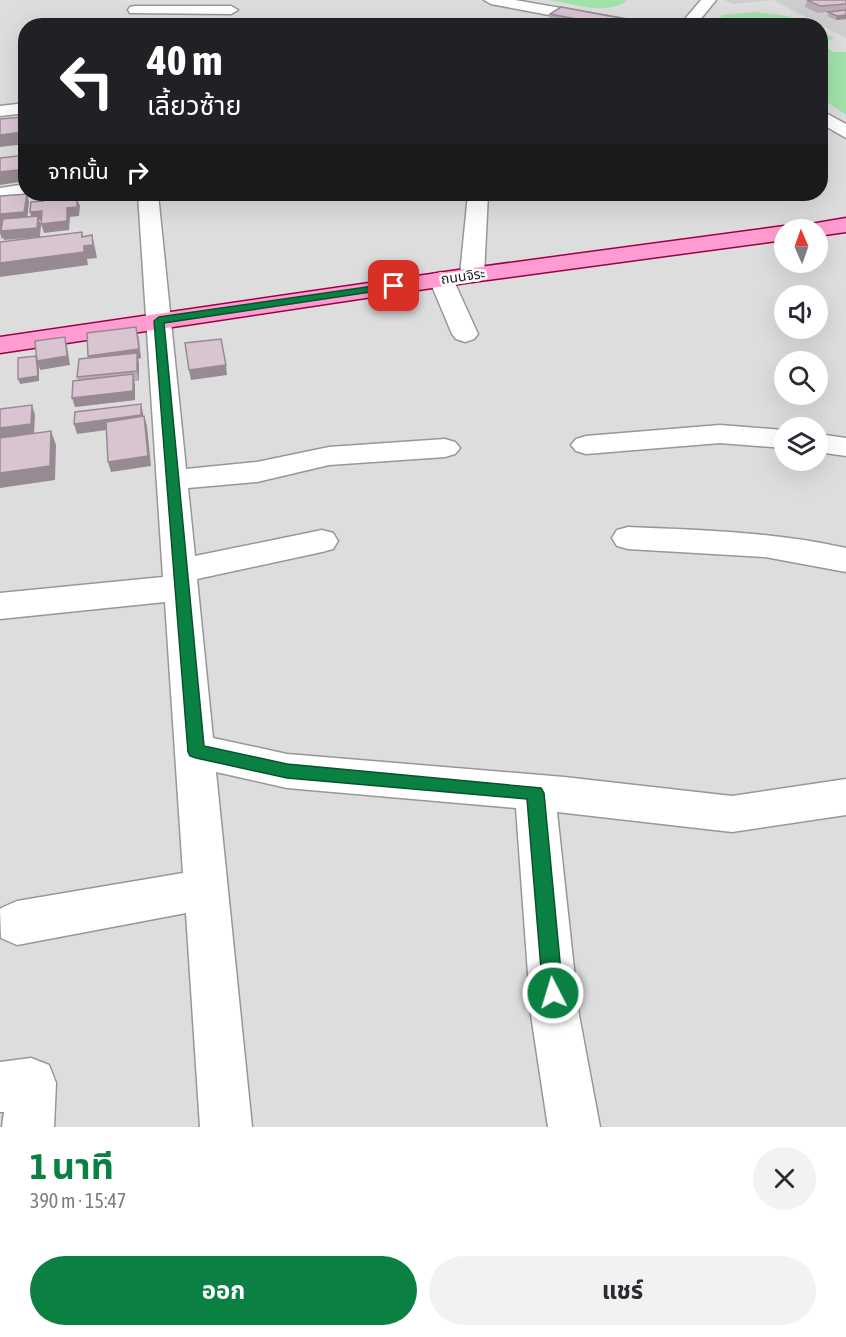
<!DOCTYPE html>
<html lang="th">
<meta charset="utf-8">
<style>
:root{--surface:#fff;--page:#f2f2f3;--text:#2b2b33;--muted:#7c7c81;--accent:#0b8043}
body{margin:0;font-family:"Asap Condensed","Noto Sans Thai",sans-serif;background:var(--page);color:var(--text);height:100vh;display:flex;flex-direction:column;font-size:22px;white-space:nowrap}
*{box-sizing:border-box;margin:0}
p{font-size:20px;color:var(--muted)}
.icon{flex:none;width:33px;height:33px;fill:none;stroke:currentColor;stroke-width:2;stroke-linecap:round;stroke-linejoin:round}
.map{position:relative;height:1127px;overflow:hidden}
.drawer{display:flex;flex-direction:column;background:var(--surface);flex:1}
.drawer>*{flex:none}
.top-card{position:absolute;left:18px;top:18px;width:810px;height:183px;border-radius:24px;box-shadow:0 6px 24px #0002;background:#202124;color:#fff;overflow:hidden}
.needle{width:39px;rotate:358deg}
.controls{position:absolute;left:774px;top:219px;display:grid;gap:12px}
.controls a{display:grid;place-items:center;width:54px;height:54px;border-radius:50%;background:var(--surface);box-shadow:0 6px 24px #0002;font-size:30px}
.pin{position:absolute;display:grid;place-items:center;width:51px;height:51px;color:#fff;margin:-26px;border-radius:12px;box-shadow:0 3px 9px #0006}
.me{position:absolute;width:66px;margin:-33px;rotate:355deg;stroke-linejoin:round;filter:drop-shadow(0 0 4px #0008)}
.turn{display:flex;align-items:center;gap:21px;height:126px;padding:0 30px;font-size:27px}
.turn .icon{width:78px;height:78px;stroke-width:2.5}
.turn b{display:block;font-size:42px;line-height:51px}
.then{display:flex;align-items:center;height:57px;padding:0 30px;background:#0003;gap:12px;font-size:22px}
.round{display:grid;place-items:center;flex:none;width:63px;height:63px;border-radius:32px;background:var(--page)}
.overview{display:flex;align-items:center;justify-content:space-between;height:102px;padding:0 30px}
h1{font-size:36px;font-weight:700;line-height:45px;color:var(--accent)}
.action{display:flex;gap:12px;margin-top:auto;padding:12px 30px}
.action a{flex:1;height:69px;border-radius:36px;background:var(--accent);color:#fff;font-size:24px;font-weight:700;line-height:69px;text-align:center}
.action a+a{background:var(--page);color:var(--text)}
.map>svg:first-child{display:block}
</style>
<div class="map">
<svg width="846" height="1127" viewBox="0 0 846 1127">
<rect width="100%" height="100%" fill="#f1e5eb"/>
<path fill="#deddde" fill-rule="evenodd" d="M 0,0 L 846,0 L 846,1127 L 0,1127 ZM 26,26 L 820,26 L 820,194 L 26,194 ZM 784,230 L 818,230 L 818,262 L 784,262 ZM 784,296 L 818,296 L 818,328 L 784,328 ZM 784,362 L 818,362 L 818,394 L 784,394 ZM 784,428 L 818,428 L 818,460 L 784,460 Z"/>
<polygon fill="#cecece" points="724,0 846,0 846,38 773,0 734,4"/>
<g fill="#a2e3a9">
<path d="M 549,0 L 627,0 C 608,17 572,3 549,0 Z"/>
<polygon points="756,12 787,16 807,25 716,25 722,15"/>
<polygon points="820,32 835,38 821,44 834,52 846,52 846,115 821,98"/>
</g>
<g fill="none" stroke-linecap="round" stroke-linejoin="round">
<defs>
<g id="minor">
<polygon points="484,0 515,0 635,21 642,26 607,26 491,4"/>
<polygon points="701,0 716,0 695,26 679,26"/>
<polygon points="135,6 231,6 238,10 231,14 130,13 128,10 130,7"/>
<polygon points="26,103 26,113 0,116 0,106"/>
<polygon points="820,110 846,124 846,138 820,123"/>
<polygon points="26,184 26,194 33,194 0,200 0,188"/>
<polygon points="138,194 158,194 186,469 257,462 329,447 445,439 455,442 460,448 455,454 445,457 329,465 257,482 188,488 195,556 322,530 333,533 338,541 333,549 322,552 197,579 213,738 287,754 564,777 732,796 846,779 846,815 732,832 557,812 579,1015 600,1127 548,1127 531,1015 516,808 287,788 216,772 252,1127 200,1127 186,913 17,945 1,938 0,910 1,908 17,901 183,873 165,602 0,619 0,593 163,577"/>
<polygon points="468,194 488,194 484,275 480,280 472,282 464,280 460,275"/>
<polygon points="441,272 449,274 453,279 478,334 474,339 465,342 456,339 452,334 429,279 433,274"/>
<polygon points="720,425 784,430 784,448 720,443 586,454 576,451 571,445 576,439 586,436"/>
<polygon points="818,434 846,438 846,456 818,452"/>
<path d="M 628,527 C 701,530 774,532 846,548 L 846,572 L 765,557 L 628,549 L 617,546 L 612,538 L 617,530 Z"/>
<polygon points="31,1058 49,1065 56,1083 54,1127 2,1127 4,1112 0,1112 0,1062"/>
</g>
<g id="major">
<polygon points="846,218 846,232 818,236 818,230 802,230 805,225"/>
<polygon points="784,226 793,230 784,230 784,240 472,282 0,353 0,337 472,268"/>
</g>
</defs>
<use href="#minor" stroke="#979797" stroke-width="3"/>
<use href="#major" stroke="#9c0044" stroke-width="3"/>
<use href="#minor" fill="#fff" fill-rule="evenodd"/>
<use href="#major" fill="#ff9dd2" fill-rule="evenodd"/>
</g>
<g fill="#bba9b5">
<polygon points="807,0 846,0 846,19 836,20 827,16 828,12 818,13 805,7"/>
<polygon points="550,14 620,18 619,22 645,22 645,26 572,26 549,21"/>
<polygon points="139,336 141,358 138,359 139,363 139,381 134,381 135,400 75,407 78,380 77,377 89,358"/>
</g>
<g fill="#988a93">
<polygon points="846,15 846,19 836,20 837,16"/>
<polygon points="620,18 619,25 609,26"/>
<polygon points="23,117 26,126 26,144 0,147 0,135"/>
<polygon points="26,169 26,181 0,185 0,172"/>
<polygon points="27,194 29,202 27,221 32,221 30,212 42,211 45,219 39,220 41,225 40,237 4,240 3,237 2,240 0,233 0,214"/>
<polygon points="77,198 80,206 79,216 70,217 69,230 44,233 41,224 67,208"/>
<polygon points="82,232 85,246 92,235 95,248 97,258 87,259 88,265 0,277 0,263"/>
<polygon points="136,327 141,358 138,359 139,363 139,381 137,371 91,366 88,356"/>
<polygon points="65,337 67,346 70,365 40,370 39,366 39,381 20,384 18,379 37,356"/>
<polygon points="226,365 227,375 191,380 189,370"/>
<polygon points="133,374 135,384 135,400 75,407 72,398"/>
<polygon points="141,404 143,413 144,425 77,434 74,424"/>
<polygon points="32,405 35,415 34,434 0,438 0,428"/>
<polygon points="144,416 147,426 151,466 111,472 108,462"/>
<polygon points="51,431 56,445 55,480 0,488 0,473"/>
</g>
<g fill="#d9c5d2" stroke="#988a93" stroke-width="1.5">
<polygon points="807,0 846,0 846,4 820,6"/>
<polygon points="561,7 620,18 609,25 550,14"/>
<polygon points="846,10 846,15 837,16 828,12"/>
<polygon points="624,19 645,22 641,26 615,26"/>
<polygon points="23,117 24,132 0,135 0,119"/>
<polygon points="26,155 26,169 0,172 0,158"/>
<polygon points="27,194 24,212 0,214 0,196"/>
<polygon points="43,194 67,194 67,199 77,198 77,207 67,208 67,221 41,224 42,211 30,212 31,202 43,201"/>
<polygon points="38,216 37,228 1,231 3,219"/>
<polygon points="82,232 82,237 92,235 93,245 84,246 84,252 0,263 0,242"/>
<polygon points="136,327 139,349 88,356 87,333"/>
<polygon points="65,337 67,356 37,361 35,341"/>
<polygon points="221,339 226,365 189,370 185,343"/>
<polygon points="137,353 137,371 77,377 79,359"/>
<polygon points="36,356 38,376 18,379 18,358"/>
<polygon points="133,374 133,391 72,398 73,381"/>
<polygon points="141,404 141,415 74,424 75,412"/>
<polygon points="32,405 31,424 0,428 0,409"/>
<polygon points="144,416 148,456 108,462 106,422"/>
<polygon points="51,431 50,466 0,473 0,438"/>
</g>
<polygon fill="#0b8043" stroke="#07532c" stroke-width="1.5" points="394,283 399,286 397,288 164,323 204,746 287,764 541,788 544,793 563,993 560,999 553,1002 546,999 543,993 527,799 287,778 196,758 190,756 188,752 154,321 159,317"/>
<g text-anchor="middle" stroke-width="5" stroke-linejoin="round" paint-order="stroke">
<g font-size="14" fill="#202020" stroke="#fff">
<text transform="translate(463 276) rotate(-8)" y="5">ถนนจิระ</text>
</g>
</g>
</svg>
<div class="controls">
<a><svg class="needle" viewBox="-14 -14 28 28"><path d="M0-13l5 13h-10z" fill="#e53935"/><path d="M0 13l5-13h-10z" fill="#7c7c81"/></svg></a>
<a><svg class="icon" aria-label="sound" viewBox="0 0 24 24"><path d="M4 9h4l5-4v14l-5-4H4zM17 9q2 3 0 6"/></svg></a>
<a><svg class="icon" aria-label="search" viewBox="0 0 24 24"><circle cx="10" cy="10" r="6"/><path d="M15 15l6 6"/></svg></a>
<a><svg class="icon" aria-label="layers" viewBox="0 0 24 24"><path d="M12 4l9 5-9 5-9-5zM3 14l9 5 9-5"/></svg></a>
</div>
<div class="pin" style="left:394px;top:286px;background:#d93025"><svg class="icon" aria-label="arrive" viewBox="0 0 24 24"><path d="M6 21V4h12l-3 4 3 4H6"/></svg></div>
<svg class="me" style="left:553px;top:993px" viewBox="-20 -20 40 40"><circle r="17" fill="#0b8043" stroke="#fff" stroke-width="3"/><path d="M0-11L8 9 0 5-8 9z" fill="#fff"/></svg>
<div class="top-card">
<div class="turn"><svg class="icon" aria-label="left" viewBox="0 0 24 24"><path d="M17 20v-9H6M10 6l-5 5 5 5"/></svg><div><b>40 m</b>เลี้ยวซ้าย</div></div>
<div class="then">จากนั้น<svg class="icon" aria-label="right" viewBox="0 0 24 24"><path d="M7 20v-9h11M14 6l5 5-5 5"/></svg></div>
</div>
</div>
<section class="drawer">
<div class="overview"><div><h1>1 นาที</h1><p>390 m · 15:47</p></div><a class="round"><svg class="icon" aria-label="close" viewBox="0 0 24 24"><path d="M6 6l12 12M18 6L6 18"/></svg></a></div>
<div class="action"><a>ออก</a><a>แชร์</a></div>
</section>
